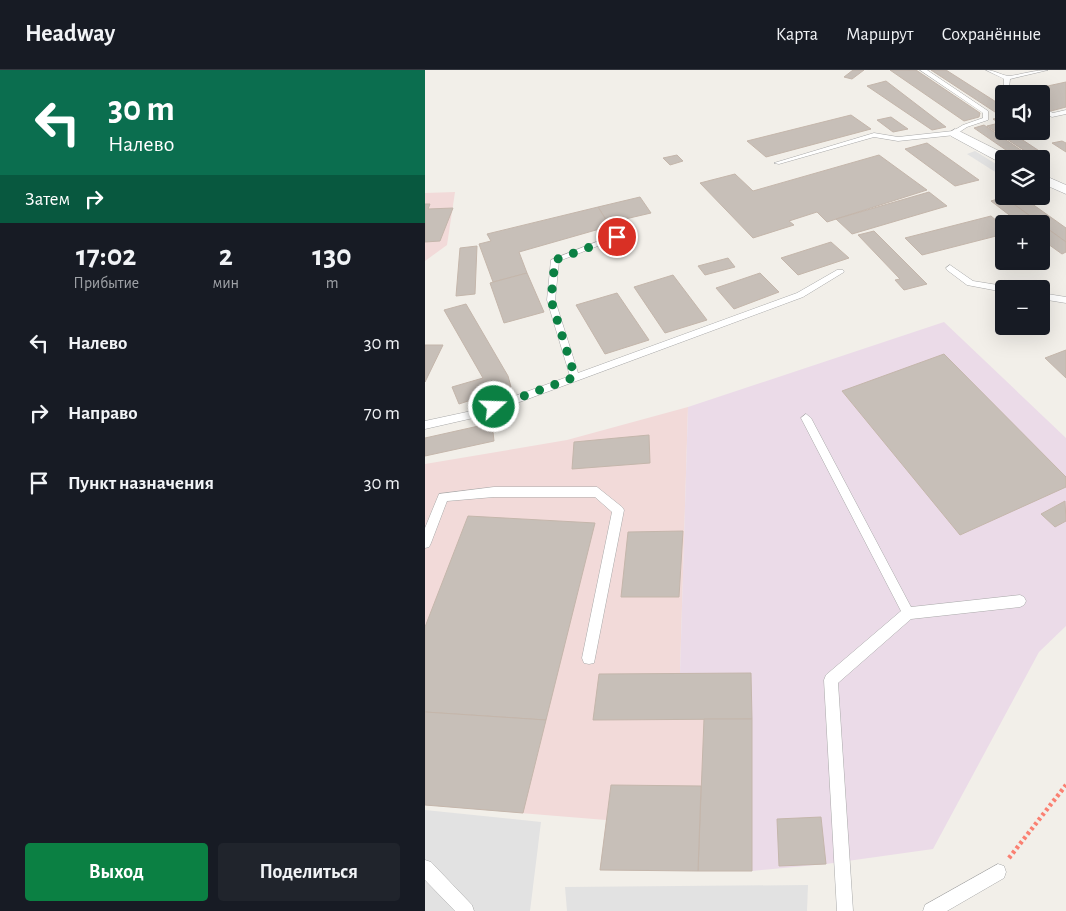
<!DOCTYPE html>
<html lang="ru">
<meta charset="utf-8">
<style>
:root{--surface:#171b24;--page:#20242c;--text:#f1f3f6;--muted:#9ea1a6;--line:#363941;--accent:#0b8043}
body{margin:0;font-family:"Alegreya Sans",sans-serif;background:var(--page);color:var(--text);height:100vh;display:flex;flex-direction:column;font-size:19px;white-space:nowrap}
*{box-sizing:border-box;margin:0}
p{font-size:16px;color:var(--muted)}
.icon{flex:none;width:28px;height:28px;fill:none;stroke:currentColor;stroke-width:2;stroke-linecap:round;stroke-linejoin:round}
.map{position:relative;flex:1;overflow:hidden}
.panel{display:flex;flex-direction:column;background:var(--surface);width:425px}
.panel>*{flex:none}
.banner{background:#0b6e4f;color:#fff;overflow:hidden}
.controls{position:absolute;left:570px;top:15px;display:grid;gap:10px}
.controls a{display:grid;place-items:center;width:55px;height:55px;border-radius:5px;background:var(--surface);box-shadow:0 5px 20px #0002;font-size:25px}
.pin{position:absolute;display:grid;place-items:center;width:42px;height:42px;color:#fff;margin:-21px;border:2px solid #fff;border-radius:50%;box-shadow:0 1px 5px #0007}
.me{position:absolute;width:55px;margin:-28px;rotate:70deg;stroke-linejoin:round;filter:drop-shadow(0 0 4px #0008)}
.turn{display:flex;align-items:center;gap:18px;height:105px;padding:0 25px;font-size:22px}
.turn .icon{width:65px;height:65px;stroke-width:2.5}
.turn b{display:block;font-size:35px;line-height:42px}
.then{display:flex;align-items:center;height:48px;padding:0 25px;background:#0003;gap:10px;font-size:19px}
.eta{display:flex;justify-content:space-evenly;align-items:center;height:85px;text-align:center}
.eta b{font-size:30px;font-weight:700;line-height:35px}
.button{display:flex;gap:10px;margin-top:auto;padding:10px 25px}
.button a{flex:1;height:58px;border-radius:5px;background:var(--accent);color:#fff;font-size:20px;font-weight:700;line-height:58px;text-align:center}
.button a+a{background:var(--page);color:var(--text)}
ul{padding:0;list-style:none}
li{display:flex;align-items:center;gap:15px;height:70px;padding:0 25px}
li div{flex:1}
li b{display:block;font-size:19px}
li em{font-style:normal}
header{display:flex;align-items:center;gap:30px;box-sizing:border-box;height:70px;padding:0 25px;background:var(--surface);border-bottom:1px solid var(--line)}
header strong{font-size:24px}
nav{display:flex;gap:28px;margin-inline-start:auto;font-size:18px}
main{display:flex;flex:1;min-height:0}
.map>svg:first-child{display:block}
</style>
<header>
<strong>Headway</strong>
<nav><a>Карта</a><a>Маршрут</a><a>Сохранённые</a></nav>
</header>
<main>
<section class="panel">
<div class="banner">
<div class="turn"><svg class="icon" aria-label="left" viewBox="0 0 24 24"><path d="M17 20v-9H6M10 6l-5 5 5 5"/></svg><div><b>30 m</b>Налево</div></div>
<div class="then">Затем<svg class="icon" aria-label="right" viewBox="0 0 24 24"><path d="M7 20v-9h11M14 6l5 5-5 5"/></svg></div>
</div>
<div class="eta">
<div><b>17:02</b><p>Прибытие</p></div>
<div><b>2</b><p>мин</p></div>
<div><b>130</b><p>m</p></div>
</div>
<ul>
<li><svg class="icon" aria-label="left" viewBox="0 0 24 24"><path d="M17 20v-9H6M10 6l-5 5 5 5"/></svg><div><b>Налево</b></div><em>30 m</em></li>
<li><svg class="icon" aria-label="right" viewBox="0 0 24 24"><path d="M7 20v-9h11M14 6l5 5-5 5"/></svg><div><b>Направо</b></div><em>70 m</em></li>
<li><svg class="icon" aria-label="arrive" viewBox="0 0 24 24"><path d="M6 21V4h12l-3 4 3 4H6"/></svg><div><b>Пункт назначения</b></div><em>30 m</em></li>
</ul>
<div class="button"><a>Выход</a><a>Поделиться</a></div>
</section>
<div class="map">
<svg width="641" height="841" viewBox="0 0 641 841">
<rect width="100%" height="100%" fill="#f2efe9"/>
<g fill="#f2dad9">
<polygon points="30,122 22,175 0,191 0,123"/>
<polygon points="263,337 255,603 326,603 327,801 175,800 181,750 0,735 0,394 142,370"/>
</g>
<polygon fill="#ebdbe8" points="519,252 641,368 641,556 614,582 508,779 401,794 327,801 326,604 255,603 263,337"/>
<g fill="#e2e2e2">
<polygon points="550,81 579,99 579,104 575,105 542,84"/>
<polygon points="0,740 116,752 105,841 0,841"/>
<polygon points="383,815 382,841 142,841 140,817"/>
</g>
<g fill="#c7bfb8" stroke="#c4b6ab">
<polygon points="428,0 439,0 427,9 419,7"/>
<polygon points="465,0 491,0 555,43 554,47 539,51"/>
<polygon points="506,0 521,0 579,37 579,43 573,44"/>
<polygon points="461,11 521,57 507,60 442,16"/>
<polygon points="641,12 641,37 626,41 616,35 616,24 598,24 595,22"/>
<polygon points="426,45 446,59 341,87 322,71"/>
<polygon points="466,47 483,59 468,62 452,50"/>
<polygon points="578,47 579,61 584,61 625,88 616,90 612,89 562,56 574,53 568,49"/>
<polygon points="559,55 609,89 594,89 549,58"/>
<polygon points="637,71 641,73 641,82 627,73"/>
<polygon points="502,73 554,110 530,116 480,79"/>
<polygon points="252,85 258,91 245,95 238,88"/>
<polygon points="454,85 502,120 402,152 392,142 364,151 369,155 328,168 275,113 310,104 328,121"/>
<polygon points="504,122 522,136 427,164 411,149"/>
<polygon points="583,126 596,126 641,158 641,172 579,127"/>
<polygon points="215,127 226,143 183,153 173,137"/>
<polygon points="579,127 616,154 596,154 566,131"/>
<polygon points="0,134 5,134 3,139 28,138 15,171 0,172"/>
<polygon points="173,137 185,156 94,182 102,203 68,212 54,174 66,171 62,164"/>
<polygon points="566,146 579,157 579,164 497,185 480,168"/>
<polygon points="616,154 641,172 641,182 637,184 616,169"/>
<polygon points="449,161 502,214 479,220 470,210 475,209 433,165"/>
<polygon points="406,172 424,188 373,205 356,188"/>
<polygon points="52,176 50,224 31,226 35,178"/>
<polygon points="303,188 310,197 280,205 273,196"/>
<polygon points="102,203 119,242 79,253 65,213"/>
<polygon points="335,203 354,222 309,239 291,218"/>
<polygon points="248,205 282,250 240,263 209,217"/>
<polygon points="192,223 224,270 180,284 151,235"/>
<polygon points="41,234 83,306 86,317 34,334 27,317 58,308 19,240"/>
<polygon points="0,275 18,275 0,312"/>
<polygon points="641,280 641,308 620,288"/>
<polygon points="519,284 641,407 641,417 535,465 417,321"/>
<polygon points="67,353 69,371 0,386 0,368"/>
<polygon points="224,365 225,393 147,399 149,372"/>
<polygon points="640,431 641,451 630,457 616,444"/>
<polygon points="43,446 170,453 121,650 0,642 0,557"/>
<polygon points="258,461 254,527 196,527 203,462"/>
<polygon points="326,603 327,649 168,650 174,604"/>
<polygon points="0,642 121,650 98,743 0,735"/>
<polygon points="279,649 327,649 327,801 273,801"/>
<polygon points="186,715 276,716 273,801 175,800"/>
<polygon points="396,747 401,794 354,796 352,749"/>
</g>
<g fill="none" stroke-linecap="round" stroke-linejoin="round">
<defs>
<g id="service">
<polygon points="495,0 502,0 563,41 563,50 542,57 530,65 473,71 449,67 354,94 349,93 449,63 473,67 528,61 538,55 558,48 558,43"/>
<path d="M 561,0 C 570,0 577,6 585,6 C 598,4 610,0 623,0 L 585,9 L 584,18 L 592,24 L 584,24 L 579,20 L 579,9 Z"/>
<polygon points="616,37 628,43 641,40 641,44 627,47 616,42"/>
<polygon points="189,165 196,167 134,191 130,230 153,303 372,223 412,200 418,200 419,202 378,227 57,346 0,359 0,351 51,340 145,306 122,230 126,190"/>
<polygon points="525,195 548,211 579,216 583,219 579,219 579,222 542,215 522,200 521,198"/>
<polygon points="616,223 641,227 641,233 616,229"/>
<polygon points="381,344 386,348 486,537 595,525 599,527 601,531 599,535 595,537 486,549 413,613 428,841 412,841 399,610 401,605 476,541 376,348"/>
<polygon points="69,417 172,417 197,437 199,440 169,593 164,594 159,593 157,588 187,442 170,427 69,427 22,431 6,473 4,477 0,478 0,458 14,424"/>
<polygon points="0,790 6,792 47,835 49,841 30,841 0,810"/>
<polygon points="573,794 579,796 581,802 579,808 522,841 498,841 500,835"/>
</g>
<g id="minor">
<polygon points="530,59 584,86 585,89 579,89 579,93 574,92 526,66 524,63"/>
<polygon points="616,104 641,115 641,124 616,113"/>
</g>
</defs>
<use href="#service" stroke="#a9a9a9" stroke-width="1"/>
<use href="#minor" stroke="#a9a9a9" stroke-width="1"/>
<polyline stroke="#fa8072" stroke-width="4.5" stroke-dasharray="3 3" stroke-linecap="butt" points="584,788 641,715"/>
<use href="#service" fill="#fff" fill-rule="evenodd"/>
<use href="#minor" fill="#fff" fill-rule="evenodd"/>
</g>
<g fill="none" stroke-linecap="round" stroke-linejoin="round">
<polyline stroke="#0b8043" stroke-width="9" stroke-dasharray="0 16.2" points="69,337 150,307 126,230 130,190 192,167"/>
</g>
</svg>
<div class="controls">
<a><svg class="icon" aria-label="sound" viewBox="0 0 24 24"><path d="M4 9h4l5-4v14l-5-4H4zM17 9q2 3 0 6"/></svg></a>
<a><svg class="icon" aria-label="layers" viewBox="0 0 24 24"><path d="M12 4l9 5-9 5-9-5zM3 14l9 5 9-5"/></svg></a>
<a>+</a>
<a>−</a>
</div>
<div class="pin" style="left:192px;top:167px;background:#d93025"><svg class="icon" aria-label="arrive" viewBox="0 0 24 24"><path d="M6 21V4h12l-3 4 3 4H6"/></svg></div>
<svg class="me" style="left:69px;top:337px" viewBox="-20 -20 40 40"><circle r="17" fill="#0b8043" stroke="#fff" stroke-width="3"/><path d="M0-11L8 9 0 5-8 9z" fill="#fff"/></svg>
</div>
</main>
